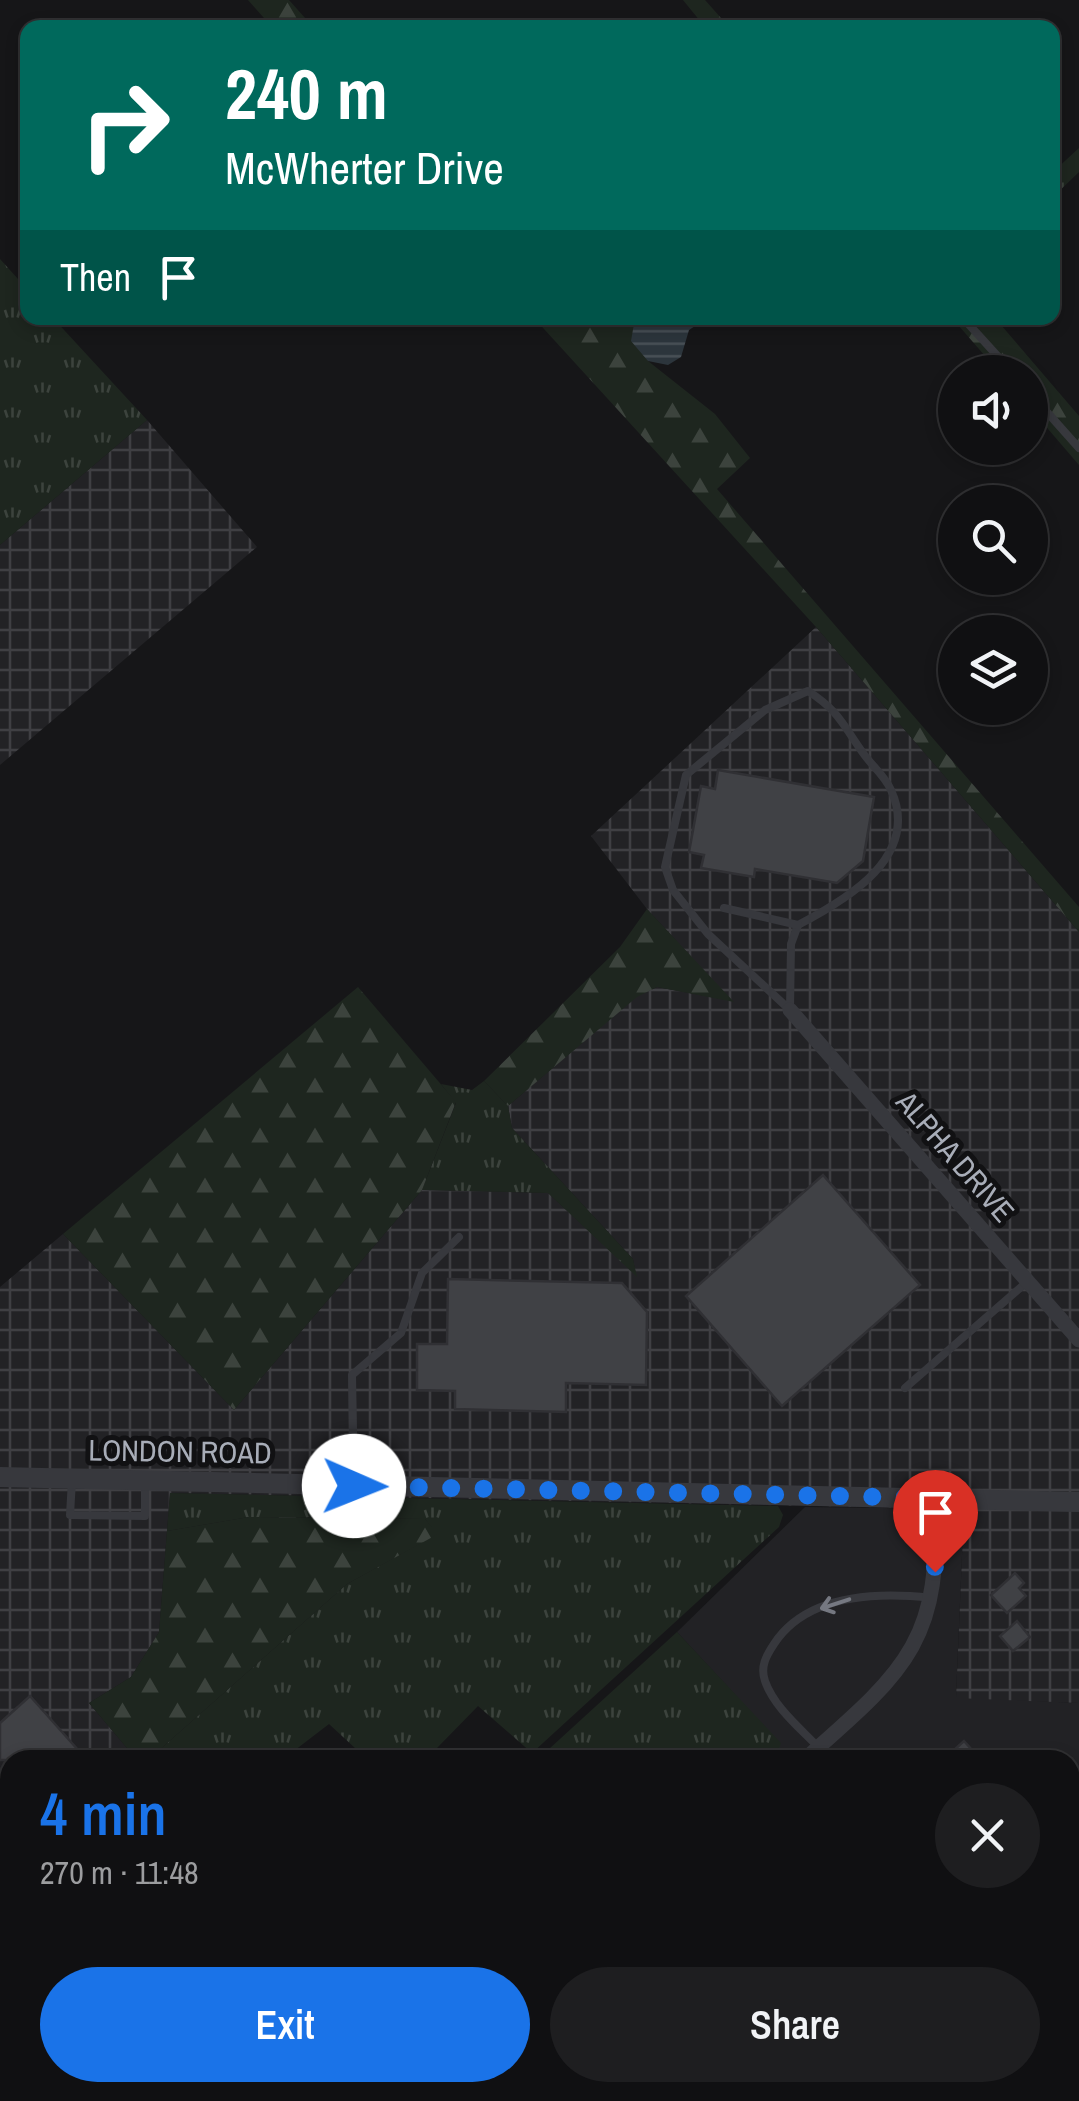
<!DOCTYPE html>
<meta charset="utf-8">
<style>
:root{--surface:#101012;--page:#1e1e20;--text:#f1f3f6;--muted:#9c9d9f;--line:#303032;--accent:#1a73e8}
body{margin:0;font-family:"Archivo Narrow",sans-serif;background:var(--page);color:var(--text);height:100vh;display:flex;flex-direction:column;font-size:38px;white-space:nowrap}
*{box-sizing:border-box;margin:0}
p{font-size:32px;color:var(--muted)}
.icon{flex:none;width:55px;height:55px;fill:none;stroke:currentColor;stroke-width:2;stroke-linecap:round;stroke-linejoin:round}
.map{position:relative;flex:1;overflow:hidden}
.sheet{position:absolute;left:0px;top:1750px;width:1080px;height:352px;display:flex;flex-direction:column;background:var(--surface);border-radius:30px 30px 0 0;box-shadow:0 5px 15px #0003,0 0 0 2px var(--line)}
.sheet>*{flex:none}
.top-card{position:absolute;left:20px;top:20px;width:1040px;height:305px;border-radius:20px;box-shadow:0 5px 15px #0003,0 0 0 2px var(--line);background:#00695c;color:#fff;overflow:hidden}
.tools{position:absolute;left:938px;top:355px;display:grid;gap:20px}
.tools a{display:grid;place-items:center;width:110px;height:110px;border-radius:50%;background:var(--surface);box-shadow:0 5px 15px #0003,0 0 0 2px var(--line);font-size:50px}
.pin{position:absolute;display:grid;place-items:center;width:85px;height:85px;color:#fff;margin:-102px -42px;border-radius:50% 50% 50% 0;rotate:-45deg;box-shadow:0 0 10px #0007}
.pin .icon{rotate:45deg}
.me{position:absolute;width:110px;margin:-55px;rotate:91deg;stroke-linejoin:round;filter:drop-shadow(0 0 8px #0008)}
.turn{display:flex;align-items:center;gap:35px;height:210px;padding:0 40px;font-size:45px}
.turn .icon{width:130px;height:130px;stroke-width:2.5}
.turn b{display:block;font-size:70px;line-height:85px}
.then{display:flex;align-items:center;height:95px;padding:0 40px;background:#0003;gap:20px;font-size:38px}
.round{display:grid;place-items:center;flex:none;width:105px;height:105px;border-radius:52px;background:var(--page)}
.headline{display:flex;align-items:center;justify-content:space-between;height:170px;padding:0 40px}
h1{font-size:60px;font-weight:600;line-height:75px;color:var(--accent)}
.cta{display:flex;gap:20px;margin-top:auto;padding:20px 40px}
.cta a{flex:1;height:115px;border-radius:60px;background:var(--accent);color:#fff;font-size:40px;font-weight:600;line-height:115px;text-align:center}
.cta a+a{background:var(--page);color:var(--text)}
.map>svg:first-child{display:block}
</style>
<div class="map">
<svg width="1079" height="2101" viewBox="0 0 1079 2101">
<defs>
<pattern id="industrial-grid" width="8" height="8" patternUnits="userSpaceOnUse" patternTransform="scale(2.5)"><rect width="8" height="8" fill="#222225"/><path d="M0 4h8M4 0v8" fill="none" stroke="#3f3f43"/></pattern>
<pattern id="grass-tufts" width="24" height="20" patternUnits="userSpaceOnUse" patternTransform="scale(2.5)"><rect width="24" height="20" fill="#1e261f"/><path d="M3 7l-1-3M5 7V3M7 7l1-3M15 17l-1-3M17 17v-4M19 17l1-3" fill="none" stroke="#3c433d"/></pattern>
<pattern id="forest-firs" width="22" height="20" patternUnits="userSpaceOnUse" patternTransform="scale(2.5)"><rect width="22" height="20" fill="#1e261f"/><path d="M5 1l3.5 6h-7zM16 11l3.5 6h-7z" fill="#3c433d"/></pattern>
<pattern id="water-rules" width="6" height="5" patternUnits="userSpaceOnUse" patternTransform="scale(2.5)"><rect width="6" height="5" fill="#2c353c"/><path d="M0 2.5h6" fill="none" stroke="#485056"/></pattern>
</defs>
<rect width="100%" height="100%" fill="#161618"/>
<polygon fill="#222225" points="805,1507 964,1509 956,1697 1079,1703 1079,1902 1070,1901 1070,1760 775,1760 780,1743 677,1632"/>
<g fill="url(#industrial-grid)">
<polygon points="147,420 257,547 0,765 0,545"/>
<polygon points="816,627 1079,932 1079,1703 956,1698 964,1509 170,1493 159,1632 131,1677 89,1703 137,1760 10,1760 10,2092 420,2092 427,2101 0,2101 0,1287 63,1234 234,1410 422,1190 548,1193 636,1275 633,1259 512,1128 508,1106 637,996 657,987 732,1001 647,909 591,836"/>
<polygon points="559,2092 837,2092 841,2101 555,2101"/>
</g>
<g fill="url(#grass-tufts)">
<polygon points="1079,148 1079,172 1053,197 1053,172"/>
<polygon points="0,259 27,289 28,318 53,318 147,420 0,545"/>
<polygon points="484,1081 508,1106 512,1128 633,1259 637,1277 548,1193 422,1190 456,1103 441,1084 472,1090"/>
<polygon points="170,1493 778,1506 783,1515 779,1527 532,1753 478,1706 437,1748 355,1748 329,1724 282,1760 148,1760 347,1584 437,1534 425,1519 249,1517 167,1531"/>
<polygon points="677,1632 781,1743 775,1760 537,1760"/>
<polygon points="1070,1901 1079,1902 1079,2057 1070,2066"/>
<polygon points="420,2093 559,2093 555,2101 427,2101"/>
</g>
<g fill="url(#forest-firs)">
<polygon points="248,0 289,0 313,27 272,27"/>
<polygon points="683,0 705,0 729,27 705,27"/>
<polygon points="534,318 635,318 631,321 648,361 715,414 750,458 717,489 1079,907 1079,932 816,627"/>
<polygon points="952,318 995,318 1079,416 1079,465 1030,408 1030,372 999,372"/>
<polygon points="647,909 734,1002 657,987 637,997 508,1106 484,1081 620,947"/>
<polygon points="358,987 456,1102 422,1190 234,1410 63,1234"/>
<polygon points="249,1517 425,1519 438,1534 347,1584 148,1760 137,1760 89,1703 131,1677 159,1632 167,1531"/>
<polygon points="1070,2080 1079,2090 1079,2101 841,2101 837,2093 1070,2092"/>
</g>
<polygon fill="url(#water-rules)" points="635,318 707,318 689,330 681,357 668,365 648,361 631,341"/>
<g fill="#404145" stroke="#303034" stroke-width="2.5">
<polygon points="718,770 874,797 863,861 837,883 755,869 754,877 701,868 704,855 689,852 701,786 715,789"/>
<polygon points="823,1175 920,1285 782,1406 686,1296"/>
<polygon points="448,1279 622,1283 647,1312 646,1385 566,1383 566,1412 455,1409 455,1391 417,1390 417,1344 447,1344"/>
<polygon points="1015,1573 1024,1583 1019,1588 1026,1596 1007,1613 991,1595"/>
<polygon points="1017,1621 1030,1637 1013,1651 1000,1636"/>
<polygon points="30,1696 87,1760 0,1760 0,1723"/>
<polygon points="964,1741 981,1760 943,1760"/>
</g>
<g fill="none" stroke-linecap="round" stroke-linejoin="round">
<g stroke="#37383d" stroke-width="8">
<polyline points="963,318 1012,372"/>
<polyline points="1030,393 1079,448"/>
<path d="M 808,691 C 839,711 843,725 863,753 C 872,766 885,776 891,790 C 921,856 848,899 798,925 L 791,944 L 790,1010 L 708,934 L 673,890 L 665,867 L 686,775 L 765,710 Z"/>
<polyline points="724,908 798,925"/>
<polyline points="905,1388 1028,1281"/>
<polyline points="72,1480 70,1515 145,1516 145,1480"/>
<polyline points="354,1482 352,1375 401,1333 422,1273 459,1237"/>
<path d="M 819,1748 C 800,1728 774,1707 765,1681 C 760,1667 766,1656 774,1644 C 807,1594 877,1592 931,1598"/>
<polyline points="0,1873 10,1866"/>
<polyline points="247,2092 252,2101"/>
<polyline points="590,2092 597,2101"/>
<polyline points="29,2101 38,2092"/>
<polyline points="190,2101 201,2092"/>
<polyline points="262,2101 271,2092"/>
<polyline points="755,2101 765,2092"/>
</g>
<g stroke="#37383d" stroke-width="15">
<polyline points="790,1010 1079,1340"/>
<path d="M 804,1760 C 904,1672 945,1640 933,1499"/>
<polyline points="0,1988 10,2000"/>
<polyline points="89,2092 96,2101"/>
</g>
<polyline stroke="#37383d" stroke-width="20" points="0,1477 1079,1502"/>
</g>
<defs><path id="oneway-shaft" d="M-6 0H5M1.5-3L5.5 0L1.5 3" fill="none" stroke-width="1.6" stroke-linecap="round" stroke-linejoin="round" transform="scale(2.5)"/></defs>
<use stroke="#757881" href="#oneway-shaft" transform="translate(835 1604) rotate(162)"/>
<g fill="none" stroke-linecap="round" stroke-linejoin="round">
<polyline stroke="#1a73e8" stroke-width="18" stroke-dasharray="0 32.4" points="354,1486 933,1498 935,1572"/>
</g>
<g text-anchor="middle" stroke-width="10" stroke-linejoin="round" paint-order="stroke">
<g font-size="30" fill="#a8adb8" stroke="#111113">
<text transform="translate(955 1157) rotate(49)" y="10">ALPHA DRIVE</text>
<text transform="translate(180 1452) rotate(1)" y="10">LONDON ROAD</text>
</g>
</g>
</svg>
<div class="tools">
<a><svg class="icon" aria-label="sound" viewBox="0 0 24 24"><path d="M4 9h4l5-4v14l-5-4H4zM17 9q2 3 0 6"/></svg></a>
<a><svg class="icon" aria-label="search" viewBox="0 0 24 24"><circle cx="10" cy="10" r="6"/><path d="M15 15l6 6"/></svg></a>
<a><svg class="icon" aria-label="layers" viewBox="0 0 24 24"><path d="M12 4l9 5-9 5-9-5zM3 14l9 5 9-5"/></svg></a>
</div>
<div class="pin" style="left:935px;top:1572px;background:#d93025"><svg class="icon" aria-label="arrive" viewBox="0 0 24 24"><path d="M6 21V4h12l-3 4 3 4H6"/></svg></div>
<svg class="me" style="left:354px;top:1486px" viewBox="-20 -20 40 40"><circle r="19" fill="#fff"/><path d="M0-13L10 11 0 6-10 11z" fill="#1a73e8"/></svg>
<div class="top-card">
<div class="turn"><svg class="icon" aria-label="right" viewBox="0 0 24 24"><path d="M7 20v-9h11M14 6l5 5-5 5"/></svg><div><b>240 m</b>McWherter Drive</div></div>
<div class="then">Then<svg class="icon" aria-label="arrive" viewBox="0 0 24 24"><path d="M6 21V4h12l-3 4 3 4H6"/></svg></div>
</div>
<section class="sheet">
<div class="headline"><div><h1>4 min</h1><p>270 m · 11:48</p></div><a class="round"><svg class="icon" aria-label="close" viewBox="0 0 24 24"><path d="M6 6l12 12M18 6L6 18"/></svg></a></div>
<div class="cta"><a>Exit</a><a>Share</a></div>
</section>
</div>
